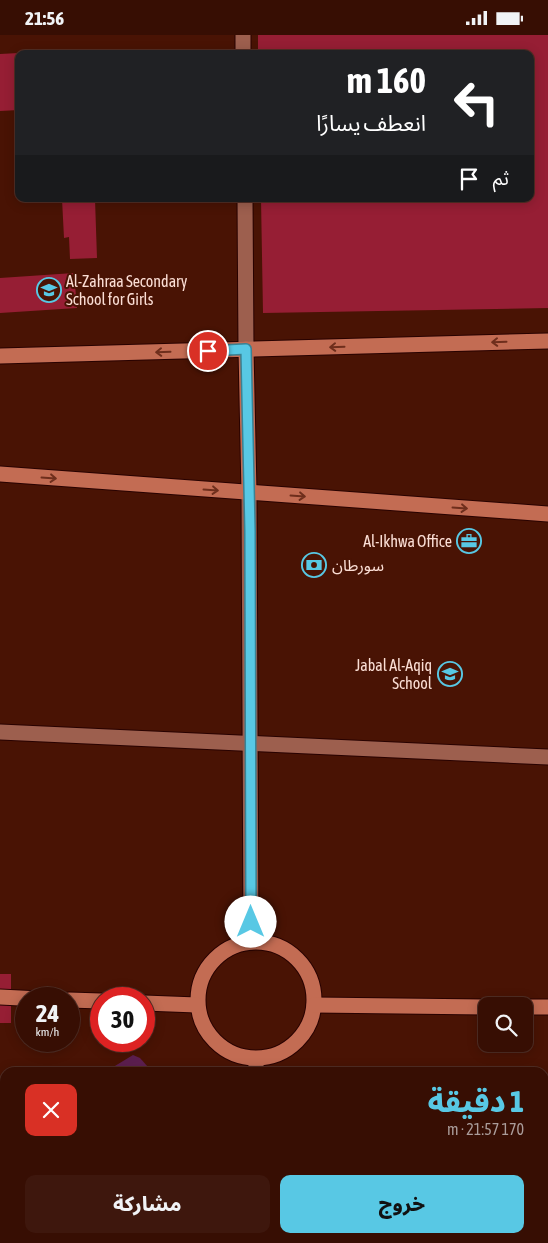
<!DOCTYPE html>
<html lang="ar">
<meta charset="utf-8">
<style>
:root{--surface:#370e03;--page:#3e170d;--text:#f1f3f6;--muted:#aa9c9a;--line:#512e25;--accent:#58c8e4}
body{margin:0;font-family:"Asap Condensed","Noto Sans Arabic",sans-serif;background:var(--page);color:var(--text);direction:rtl;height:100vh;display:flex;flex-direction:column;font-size:19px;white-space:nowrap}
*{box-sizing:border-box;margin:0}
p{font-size:16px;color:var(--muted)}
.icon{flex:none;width:28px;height:28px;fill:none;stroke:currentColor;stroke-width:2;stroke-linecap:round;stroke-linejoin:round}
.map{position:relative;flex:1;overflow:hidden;direction:ltr}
.details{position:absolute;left:0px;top:1032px;width:549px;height:176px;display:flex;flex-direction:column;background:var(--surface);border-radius:15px 15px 0 0;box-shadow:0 2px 12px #0003,0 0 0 1px var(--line);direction:rtl}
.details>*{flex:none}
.banner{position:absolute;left:15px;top:15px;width:519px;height:152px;border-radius:10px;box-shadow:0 2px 12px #0003,0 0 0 1px var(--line);direction:rtl;background:#202124;color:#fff;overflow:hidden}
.buttons{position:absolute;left:478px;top:962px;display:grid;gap:10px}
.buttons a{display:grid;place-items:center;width:55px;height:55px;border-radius:10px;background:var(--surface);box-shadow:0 2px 12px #0003,0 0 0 1px var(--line);font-size:25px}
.speed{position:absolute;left:15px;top:952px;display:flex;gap:10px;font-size:25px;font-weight:700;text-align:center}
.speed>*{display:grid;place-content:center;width:65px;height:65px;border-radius:50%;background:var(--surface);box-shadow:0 2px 12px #0003,0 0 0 1px var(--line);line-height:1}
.speed small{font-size:12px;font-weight:400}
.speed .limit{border:8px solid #d22;background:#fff;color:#111}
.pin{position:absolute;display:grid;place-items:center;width:42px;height:42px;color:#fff;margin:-21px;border:2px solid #fff;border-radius:50%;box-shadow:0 1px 5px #0007}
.me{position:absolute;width:55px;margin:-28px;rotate:0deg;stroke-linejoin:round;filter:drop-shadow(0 0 4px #0008)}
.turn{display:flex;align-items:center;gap:18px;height:105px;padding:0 25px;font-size:22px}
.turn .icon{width:65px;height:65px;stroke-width:2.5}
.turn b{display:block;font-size:35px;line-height:42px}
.then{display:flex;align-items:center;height:48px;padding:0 25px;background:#0003;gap:10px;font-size:19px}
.round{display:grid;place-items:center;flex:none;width:52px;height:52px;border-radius:10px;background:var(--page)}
.overview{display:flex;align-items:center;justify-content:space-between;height:85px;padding:0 25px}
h1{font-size:30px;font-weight:800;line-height:38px;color:var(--accent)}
.action{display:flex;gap:10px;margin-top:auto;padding:10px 25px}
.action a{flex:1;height:58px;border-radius:10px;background:var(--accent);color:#111;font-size:20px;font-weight:800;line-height:58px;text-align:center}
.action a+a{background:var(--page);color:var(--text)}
.status{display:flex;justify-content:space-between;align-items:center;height:35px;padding:0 25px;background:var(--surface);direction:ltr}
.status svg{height:14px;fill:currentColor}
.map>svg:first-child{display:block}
</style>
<div class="status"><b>21:56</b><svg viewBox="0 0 49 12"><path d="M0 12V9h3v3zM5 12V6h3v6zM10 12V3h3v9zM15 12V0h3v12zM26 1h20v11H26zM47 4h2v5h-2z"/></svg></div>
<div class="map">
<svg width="548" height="1208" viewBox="0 0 548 1208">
<rect width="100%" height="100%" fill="#491304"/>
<polygon fill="#5d1f50" points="133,1020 140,1023 148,1032 145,1037 111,1037 110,1034"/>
<g fill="#961e34">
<polygon points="258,0 548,0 548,273 263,278 261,164 530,164 530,19 258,19"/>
<polygon points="89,15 89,19 46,19 46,17"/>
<polygon points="0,19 19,18 19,75 0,76"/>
<polygon points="62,164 95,164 97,223 70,224 69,202 64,203"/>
<polygon points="74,238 77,273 0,278 0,243"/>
<rect x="0" y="939" width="11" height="49"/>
<rect x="0" y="1085" width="5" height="32"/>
<rect x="188" y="1204" width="31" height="4"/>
<rect x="140" y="1206" width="33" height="2"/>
</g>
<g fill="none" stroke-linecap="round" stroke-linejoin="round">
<defs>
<g id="minor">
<polyline points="243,0 243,19"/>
<polyline points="245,164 246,314"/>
<polyline points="249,457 251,907"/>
<polyline points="0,697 548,722"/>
<polyline points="256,1024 256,1038"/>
<polyline points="265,1204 265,1208"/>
<polyline points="413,1204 430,1208"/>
<polyline points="523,1204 523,1208"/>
</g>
<g id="major">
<polyline points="246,314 249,457"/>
<polyline points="0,321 548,306"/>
<polyline points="0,439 548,479"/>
<circle cx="256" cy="965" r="58"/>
<polyline points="0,962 40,964"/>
<polyline points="69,965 101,966"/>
<polyline points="144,968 197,970"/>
<polyline points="314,970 486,972"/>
<polyline points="524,972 548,972"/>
</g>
</defs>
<use href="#minor" stroke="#280200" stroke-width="17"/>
<use href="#major" stroke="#280200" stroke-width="17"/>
<use href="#minor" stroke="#9d5f4e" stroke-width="15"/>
<use href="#major" stroke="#c36c53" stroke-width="15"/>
</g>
<defs><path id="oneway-shaft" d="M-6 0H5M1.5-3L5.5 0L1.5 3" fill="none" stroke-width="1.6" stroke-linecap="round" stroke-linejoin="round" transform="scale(1.25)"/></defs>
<g stroke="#6e2e1c">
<use href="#oneway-shaft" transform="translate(499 307) rotate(178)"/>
<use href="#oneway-shaft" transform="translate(337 312) rotate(178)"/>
<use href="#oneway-shaft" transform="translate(163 317) rotate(178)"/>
<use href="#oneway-shaft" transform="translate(49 443) rotate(4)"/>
<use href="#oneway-shaft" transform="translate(211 455) rotate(4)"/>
<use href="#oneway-shaft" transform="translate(298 461) rotate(4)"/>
<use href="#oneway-shaft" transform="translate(460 473) rotate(4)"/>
</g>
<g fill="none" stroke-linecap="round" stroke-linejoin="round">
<defs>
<polyline id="route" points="208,316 246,314 250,496 251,887"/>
</defs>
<use href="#route" stroke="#398294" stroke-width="12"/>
<use href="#route" stroke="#58c8e4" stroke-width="9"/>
</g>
<defs>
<symbol id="school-ring" viewBox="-11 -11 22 22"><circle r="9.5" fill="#491304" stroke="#58c8e4" stroke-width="1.5"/><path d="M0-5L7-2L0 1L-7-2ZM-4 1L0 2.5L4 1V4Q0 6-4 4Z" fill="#58c8e4"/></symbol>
<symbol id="office-ring" viewBox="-11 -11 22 22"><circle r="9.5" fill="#491304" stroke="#58c8e4" stroke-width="1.5"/><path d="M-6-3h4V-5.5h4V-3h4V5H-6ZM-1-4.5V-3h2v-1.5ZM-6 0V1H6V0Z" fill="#58c8e4"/></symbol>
<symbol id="bank-ring" viewBox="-11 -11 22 22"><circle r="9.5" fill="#491304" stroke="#58c8e4" stroke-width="1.5"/><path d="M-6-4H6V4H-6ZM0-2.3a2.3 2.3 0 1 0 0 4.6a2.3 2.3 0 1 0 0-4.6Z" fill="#58c8e4"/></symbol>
</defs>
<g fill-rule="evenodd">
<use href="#school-ring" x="35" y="241" width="28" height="28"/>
<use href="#office-ring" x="455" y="492" width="28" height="28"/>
<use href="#bank-ring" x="300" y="516" width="28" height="28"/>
<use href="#school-ring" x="436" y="625" width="28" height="28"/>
</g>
<g text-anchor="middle" stroke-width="4" stroke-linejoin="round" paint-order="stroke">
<g font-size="16" fill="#fbded5" stroke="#491304" text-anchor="start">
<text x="66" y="252">Al-Zahraa Secondary<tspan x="66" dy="18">School for Girls</tspan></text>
<text x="452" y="512" text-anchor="end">Al-Ikhwa Office</text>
<text x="332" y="536">سورطان</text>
<text x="432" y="636" text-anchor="end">Jabal Al-Aqiq<tspan x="432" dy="18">School</tspan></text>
</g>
</g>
</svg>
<div class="buttons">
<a><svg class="icon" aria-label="search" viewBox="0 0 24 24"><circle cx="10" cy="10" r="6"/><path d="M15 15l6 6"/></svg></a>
</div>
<div class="speed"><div>24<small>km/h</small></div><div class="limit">30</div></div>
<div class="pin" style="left:208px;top:316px;background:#d93025"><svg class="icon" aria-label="arrive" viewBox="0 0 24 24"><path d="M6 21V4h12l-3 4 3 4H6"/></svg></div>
<svg class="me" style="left:251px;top:887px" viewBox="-20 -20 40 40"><circle r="19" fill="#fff"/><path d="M0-13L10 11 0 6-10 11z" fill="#58c8e4"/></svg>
<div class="banner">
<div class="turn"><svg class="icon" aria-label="left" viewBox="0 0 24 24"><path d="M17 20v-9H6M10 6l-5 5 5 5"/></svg><div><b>160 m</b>انعطف يسارًا</div></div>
<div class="then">ثم<svg class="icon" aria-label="arrive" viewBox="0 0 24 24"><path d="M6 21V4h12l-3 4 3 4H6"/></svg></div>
</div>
<section class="details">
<div class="overview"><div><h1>1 دقيقة</h1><p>170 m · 21:57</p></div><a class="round" style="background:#d93025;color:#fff"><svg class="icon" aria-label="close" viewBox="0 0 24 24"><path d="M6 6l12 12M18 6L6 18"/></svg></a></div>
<div class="action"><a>خروج</a><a>مشاركة</a></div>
</section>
</div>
